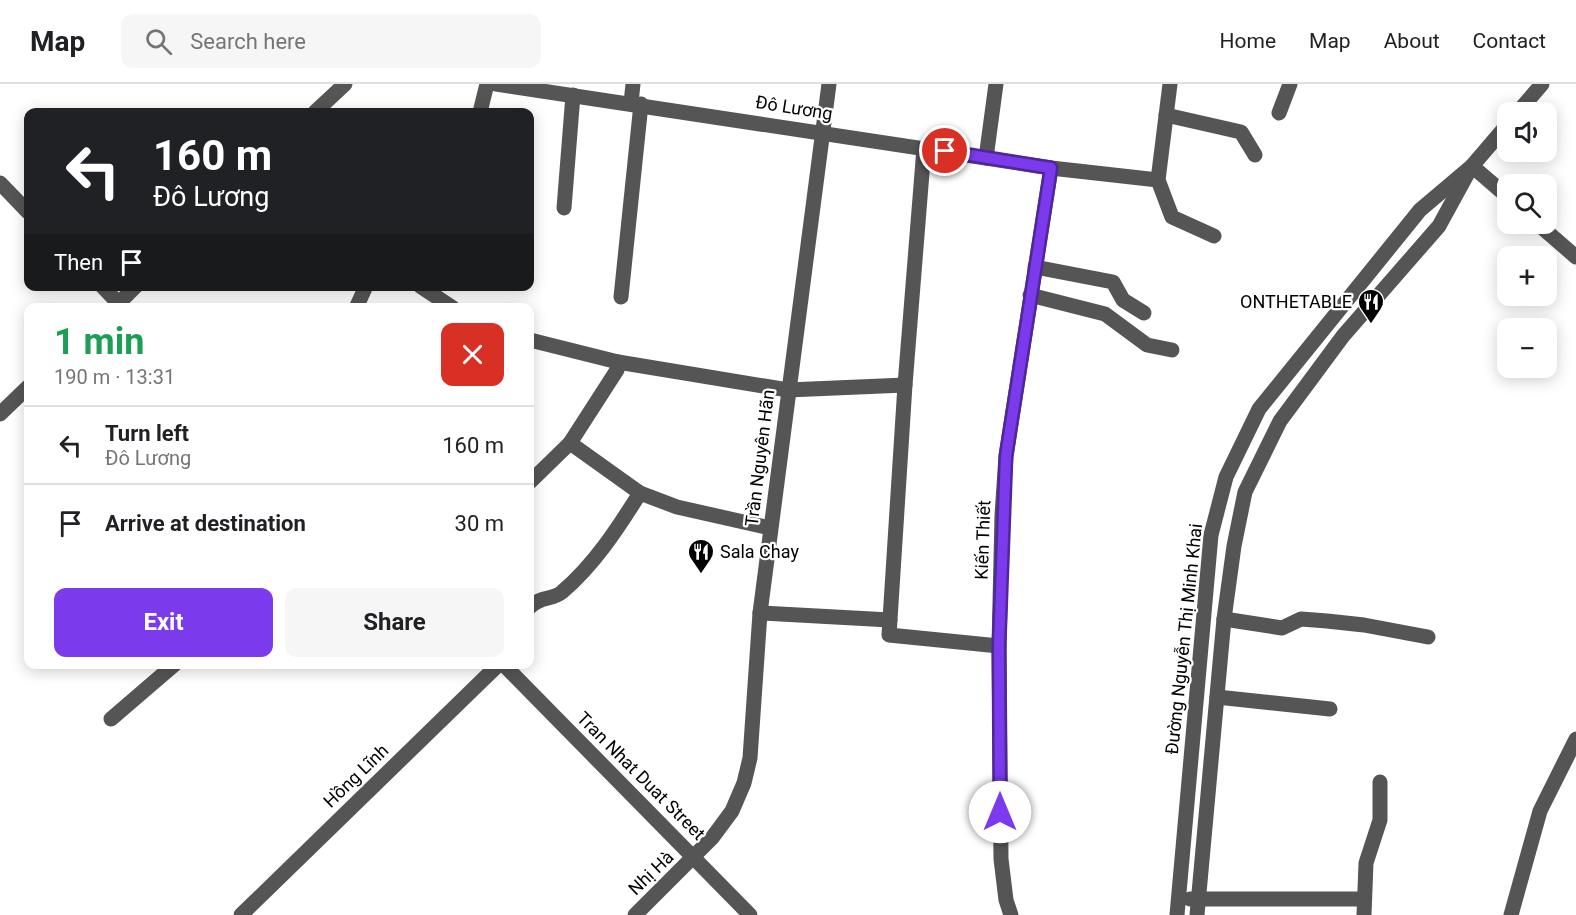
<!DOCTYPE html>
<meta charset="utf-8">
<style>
:root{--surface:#fff;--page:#f6f6f6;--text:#202124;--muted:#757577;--line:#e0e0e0;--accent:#7c3aed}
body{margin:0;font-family:Roboto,sans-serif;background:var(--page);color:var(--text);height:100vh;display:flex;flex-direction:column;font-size:22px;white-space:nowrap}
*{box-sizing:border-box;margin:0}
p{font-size:20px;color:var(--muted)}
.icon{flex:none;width:33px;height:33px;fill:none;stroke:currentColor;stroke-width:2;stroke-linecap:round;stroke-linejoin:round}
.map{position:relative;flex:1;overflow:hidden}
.details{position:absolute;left:24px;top:219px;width:510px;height:366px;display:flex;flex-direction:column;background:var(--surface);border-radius:12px;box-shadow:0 3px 15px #0003}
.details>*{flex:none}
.banner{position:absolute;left:24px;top:24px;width:510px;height:183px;border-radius:12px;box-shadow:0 3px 15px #0003;background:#202124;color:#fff;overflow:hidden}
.tools{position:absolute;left:1497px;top:18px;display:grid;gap:12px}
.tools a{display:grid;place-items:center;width:60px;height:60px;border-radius:12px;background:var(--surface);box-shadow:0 3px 15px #0003;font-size:30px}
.pin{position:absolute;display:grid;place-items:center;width:51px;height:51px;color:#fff;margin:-26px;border:3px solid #fff;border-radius:50%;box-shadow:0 2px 6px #0007}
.me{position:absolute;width:66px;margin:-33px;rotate:0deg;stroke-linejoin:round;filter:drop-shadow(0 0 4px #0008)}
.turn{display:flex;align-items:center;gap:21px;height:126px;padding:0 30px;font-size:27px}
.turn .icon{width:78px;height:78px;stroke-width:2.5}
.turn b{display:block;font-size:42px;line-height:51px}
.then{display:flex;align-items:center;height:57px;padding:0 30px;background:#0003;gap:12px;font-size:22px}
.round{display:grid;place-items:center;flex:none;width:63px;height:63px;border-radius:12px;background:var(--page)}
.summary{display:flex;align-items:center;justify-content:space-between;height:102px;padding:0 30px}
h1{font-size:36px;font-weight:700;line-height:45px;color:#1e9e55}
.cta{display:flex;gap:12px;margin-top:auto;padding:12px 30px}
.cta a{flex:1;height:69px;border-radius:12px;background:var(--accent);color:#fff;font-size:24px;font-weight:700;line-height:69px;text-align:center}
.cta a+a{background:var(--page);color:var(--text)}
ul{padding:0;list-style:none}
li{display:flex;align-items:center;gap:18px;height:78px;padding:0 30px;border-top:2px solid var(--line)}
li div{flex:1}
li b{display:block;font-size:22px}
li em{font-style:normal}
header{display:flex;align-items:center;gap:36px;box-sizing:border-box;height:84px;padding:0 30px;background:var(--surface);border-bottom:2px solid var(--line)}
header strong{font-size:28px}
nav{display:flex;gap:33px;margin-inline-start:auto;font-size:21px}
.search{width:420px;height:54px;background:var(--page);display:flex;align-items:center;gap:15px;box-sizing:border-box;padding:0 21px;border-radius:12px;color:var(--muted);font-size:22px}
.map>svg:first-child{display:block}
</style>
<header>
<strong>Map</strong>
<div class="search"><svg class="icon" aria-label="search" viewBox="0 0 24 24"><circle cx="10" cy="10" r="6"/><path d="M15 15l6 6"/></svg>Search here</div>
<nav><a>Home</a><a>Map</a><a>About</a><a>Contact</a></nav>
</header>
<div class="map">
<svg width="1576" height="831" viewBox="0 0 1576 831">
<rect width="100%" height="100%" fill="#fff"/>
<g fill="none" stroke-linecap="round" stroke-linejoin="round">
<g stroke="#555" stroke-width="15">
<polyline points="496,0 1051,84 1158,96"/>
<polyline points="1170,0 1158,96 1172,133 1214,152"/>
<polyline points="631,19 633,0"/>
<polyline points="315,28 345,0"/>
<polyline points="480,28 487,0"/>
<polyline points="1518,28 1542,0"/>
<polyline points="1279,29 1290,0"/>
<polyline points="1166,31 1241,48 1255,71"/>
<polyline points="924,64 905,301 889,551 999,562"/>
<polyline points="986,74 996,0"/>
<polyline points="1472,82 1508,113"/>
<polyline points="0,99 28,128"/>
<polyline points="564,124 573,11"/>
<polyline points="1538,140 1576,173"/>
<polyline points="1035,183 1113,198 1123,216 1144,229"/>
<polyline points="102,202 123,224"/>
<polyline points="420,202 453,224"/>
<polyline points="1030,211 1105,230 1147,261 1172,266"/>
<polyline points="621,213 641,20"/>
<polyline points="114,224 136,202"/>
<polyline points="356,224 366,202"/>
<polyline points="530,256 618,278 788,306 905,301"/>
<polyline points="0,330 28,303"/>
<polyline points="570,359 640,409 677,423 770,444"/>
<polyline points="530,398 570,359 617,286 618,278"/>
<path d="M 530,523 C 540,512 553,516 562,508 C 594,481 618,444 640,409"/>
<polyline points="760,529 890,536"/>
<polyline points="1224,535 1282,544 1301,535 1327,537 1364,541 1428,553"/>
<polyline points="503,580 750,831"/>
<polyline points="1217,613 1330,625"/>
<polyline points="111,635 175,580"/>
<polyline points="1190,815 1364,815"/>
<polyline points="241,831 499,580"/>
<polyline points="635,831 712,754 732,727 744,699 750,674 760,529 829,0"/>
<polyline points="1011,831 1006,816 1001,775 999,562 1002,431 1006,372 1051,84"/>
<polyline points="1177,831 1211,451 1226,393 1259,325 1420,126 1472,82 1508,40"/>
<polyline points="1197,831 1224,535 1234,462 1245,408 1280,337 1343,252 1439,142 1468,89"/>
<polyline points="1364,831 1366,779 1380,736 1380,698"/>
<polyline points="1511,831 1540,727 1576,655"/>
</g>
</g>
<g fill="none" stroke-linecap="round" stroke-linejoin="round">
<defs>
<polyline id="route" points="945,67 1051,84 1006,372 999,562 1000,728"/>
</defs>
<use href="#route" stroke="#51269a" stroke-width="15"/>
<use href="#route" stroke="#7c3aed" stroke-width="10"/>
</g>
<defs>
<symbol id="restaurant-pin" viewBox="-11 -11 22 30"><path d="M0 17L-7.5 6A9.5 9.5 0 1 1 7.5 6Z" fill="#000" stroke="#fff"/><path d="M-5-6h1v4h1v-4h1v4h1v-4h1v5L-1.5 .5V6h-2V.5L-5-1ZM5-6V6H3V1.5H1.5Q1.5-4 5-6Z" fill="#fff"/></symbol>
</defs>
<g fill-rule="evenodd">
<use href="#restaurant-pin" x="1356" y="203" width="30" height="40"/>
<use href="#restaurant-pin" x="686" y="453" width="30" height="40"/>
</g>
<g text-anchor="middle" stroke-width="4.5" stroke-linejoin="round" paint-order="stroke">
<g font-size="18" fill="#000" stroke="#fff">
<text transform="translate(794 24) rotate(9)" y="6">Đô Lương</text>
<text transform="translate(760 374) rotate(-83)" y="6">Trần Nguyên Hãn</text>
<text transform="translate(983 456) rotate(-88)" y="6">Kiến Thiết</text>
<text transform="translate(1184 555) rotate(-84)" y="6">Đường Nguyễn Thị Minh Khai</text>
<text transform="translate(356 692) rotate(-44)" y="6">Hồng Lĩnh</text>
<text transform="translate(641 692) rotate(45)" y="6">Tran Nhat Duat Street</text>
<text transform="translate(651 789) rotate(-44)" y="6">Nhị Hà</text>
</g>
<g font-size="18" fill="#000" stroke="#fff" text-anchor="end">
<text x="1352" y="224">ONTHETABLE</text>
<text x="720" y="474" text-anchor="start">Sala Chay</text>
</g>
</g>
</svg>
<div class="tools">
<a><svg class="icon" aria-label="sound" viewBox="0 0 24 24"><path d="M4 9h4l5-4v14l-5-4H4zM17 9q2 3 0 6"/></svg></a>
<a><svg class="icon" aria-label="search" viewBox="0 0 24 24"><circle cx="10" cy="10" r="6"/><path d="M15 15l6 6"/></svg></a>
<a>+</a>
<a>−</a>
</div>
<div class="pin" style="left:945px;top:67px;background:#d93025"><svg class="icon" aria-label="arrive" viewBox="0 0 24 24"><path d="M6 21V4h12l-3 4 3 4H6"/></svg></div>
<svg class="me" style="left:1000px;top:728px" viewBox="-20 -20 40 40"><circle r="19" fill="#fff"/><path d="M0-13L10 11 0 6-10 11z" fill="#7c3aed"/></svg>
<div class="banner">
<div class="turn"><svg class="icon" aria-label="left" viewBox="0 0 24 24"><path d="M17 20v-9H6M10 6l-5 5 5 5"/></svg><div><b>160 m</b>Đô Lương</div></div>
<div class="then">Then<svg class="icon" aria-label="arrive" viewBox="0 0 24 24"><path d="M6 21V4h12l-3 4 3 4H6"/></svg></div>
</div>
<section class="details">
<div class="summary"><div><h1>1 min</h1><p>190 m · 13:31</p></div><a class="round" style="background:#d93025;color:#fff"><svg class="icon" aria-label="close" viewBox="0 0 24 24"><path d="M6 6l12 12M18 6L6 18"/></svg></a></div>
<ul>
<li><svg class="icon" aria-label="left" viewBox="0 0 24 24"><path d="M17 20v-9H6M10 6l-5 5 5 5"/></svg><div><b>Turn left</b><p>Đô Lương</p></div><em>160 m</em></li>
<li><svg class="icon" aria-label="arrive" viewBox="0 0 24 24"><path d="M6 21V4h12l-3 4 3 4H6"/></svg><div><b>Arrive at destination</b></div><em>30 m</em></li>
</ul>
<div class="cta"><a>Exit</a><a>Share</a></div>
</section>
</div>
